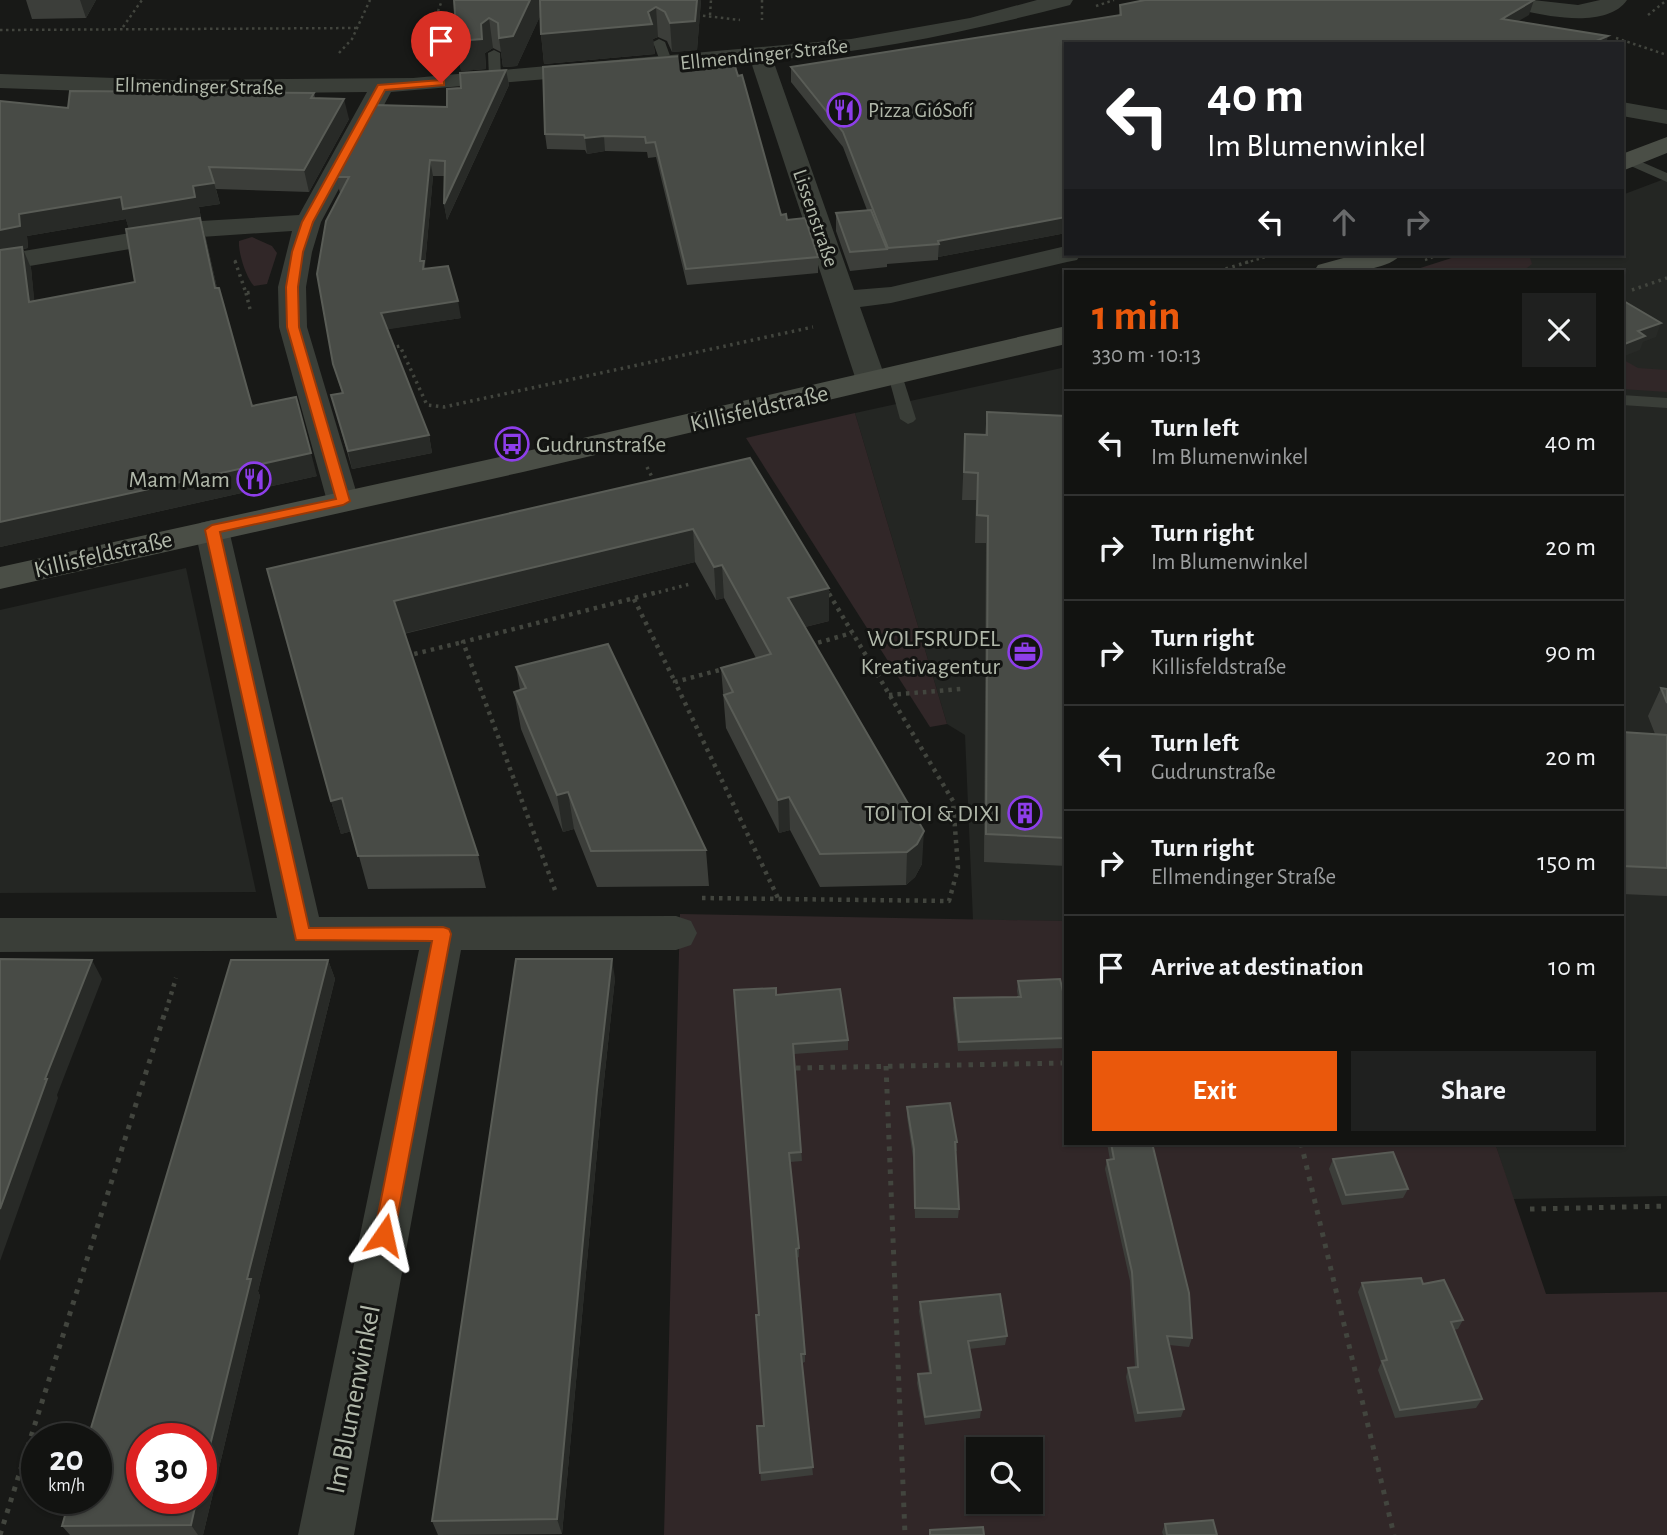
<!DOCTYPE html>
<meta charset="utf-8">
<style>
:root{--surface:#121311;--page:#1f201f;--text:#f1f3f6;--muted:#9c9e9f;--line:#313231;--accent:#ea580c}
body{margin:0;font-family:"Alegreya Sans",sans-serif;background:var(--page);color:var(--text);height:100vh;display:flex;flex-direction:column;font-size:26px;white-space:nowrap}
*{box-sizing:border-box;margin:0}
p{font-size:23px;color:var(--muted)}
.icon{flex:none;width:38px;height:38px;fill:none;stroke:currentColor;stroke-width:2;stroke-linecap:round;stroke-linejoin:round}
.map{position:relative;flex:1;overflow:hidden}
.side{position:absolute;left:1064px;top:270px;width:560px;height:875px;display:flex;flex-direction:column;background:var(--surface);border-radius:0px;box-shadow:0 2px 5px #0004,0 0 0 2px var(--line)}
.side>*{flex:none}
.top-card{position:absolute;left:1064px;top:42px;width:560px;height:214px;border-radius:0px;box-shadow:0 2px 5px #0004,0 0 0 2px var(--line);background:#202124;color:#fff;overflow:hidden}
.controls{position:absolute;left:966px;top:1437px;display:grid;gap:14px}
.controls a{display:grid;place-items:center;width:77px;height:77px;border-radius:0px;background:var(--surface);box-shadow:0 2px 5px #0004,0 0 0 2px var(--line);font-size:35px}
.speed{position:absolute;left:21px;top:1423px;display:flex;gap:14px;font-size:35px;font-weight:700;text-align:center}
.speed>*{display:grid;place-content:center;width:91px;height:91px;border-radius:50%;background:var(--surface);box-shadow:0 2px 5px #0004,0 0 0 2px var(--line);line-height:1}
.speed small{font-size:18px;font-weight:400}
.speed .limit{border:10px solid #d22;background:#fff;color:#111}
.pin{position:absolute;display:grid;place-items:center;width:60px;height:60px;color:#fff;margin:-72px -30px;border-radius:50% 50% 50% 0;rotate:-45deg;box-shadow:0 0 7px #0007}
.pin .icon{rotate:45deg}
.me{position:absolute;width:77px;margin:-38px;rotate:11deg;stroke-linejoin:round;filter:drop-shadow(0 0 5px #0008)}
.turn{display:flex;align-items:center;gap:24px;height:147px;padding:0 28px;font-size:32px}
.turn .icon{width:91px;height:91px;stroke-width:2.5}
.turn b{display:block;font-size:49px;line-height:60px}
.lanes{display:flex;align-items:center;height:66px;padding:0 28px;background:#0003;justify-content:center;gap:35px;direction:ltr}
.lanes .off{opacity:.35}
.round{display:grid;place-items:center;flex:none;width:74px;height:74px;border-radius:0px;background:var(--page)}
.head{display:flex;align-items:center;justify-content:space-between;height:119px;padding:0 28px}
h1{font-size:42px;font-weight:700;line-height:52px;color:var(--accent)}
.cta{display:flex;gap:14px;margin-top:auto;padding:14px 28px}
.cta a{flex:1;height:80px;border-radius:0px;background:var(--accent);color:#fff;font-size:28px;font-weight:700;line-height:80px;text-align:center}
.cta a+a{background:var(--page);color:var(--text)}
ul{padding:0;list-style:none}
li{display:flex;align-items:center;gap:21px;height:105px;padding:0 28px;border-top:2px solid var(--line)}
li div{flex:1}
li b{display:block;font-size:26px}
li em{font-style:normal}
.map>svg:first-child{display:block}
</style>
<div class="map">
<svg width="1667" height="1535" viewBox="0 0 1667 1535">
<rect width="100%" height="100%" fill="#181917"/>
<g fill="#242623">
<polygon points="1667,178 1667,1196 1513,1199 1495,1143 1622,1143 1622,271 1416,271 1469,254 1622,254 1622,195"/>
<polygon points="1066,367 1066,921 973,920 965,735 947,724 855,413"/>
<polygon points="186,568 256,892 0,893 0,610"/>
</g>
<g fill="#312728" fill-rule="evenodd">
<path d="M 252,237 L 272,246 L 277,253 L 267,284 L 254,286 C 246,278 238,252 239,241 Z"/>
<polygon points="1464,254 1529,254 1532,264 1523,271 1411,271"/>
<polygon points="1622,359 1638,368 1667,370 1667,392 1622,389"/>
<polygon points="855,413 947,724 930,727 746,438"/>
<path d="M 680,914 L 1066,921 L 1066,1143 L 1495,1143 L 1546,1294 L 1667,1292 L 1667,1535 L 664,1535 ZM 978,1449 L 1031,1449 L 1031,1502 L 978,1502 Z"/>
</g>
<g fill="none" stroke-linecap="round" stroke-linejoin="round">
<g stroke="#42453e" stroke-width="2.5" stroke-dasharray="2.5 3.5" stroke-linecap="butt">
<polyline points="762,0 762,20"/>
<polyline points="1096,6 1114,0"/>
<polyline points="697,15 740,20"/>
<polyline points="710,15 711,0"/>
<polyline points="1648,15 1667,0"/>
<polyline points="436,17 442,0"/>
<polyline points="123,27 142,0"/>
<polyline points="0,30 359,28"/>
<polyline points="1616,38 1667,55"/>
<polyline points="339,53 352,39 370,0"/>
<polyline points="424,53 436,17 460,17"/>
<polyline points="235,260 236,263"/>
<polyline points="1425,260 1442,254"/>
<polyline points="1245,263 1276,254"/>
</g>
<g stroke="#42453e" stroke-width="3.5" stroke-dasharray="2.5 4.5" stroke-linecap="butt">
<polyline points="235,261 246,293 253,292"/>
<polyline points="1219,271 1251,261"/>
<polyline points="1632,290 1667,278"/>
<polyline points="246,293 250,309"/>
<polyline points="390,348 400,346 427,405 444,407 813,327"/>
<polyline points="647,467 656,485"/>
<polyline points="827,591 829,594"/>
<polyline points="652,594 690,584"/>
</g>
<g stroke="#42453e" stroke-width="4.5" stroke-dasharray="3.5 5" stroke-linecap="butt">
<polyline points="634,599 675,682"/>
<polyline points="810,645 852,633"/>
<polyline points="406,656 463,642"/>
<polyline points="727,668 675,682 778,898"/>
<polyline points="889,695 961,689"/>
<polyline points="555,890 463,642 658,592"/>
<polyline points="702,898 949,901 958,868 953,801 828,592"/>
<polyline points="166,1011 176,978"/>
</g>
<g stroke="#42453e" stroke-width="5" stroke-dasharray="4.5 7" stroke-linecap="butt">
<polyline points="886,1066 905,1535"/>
<polyline points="796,1068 1066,1063"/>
<polyline points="1301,1143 1394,1535"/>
<polyline points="1530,1209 1667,1206"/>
<polyline points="0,1535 166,1009"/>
</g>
<g fill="#3a3e38" fill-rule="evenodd">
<polygon points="659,39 665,42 673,64 671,66 661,64 653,42"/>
<polygon points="494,50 500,53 501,78 495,82 489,78 488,53"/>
<polygon points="1628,156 1667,173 1667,182 1624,163 1622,159"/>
<polygon points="895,371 902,375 916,419 913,422 908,424 900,419 888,375"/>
<polygon points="1622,395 1667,398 1667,408 1622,405"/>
</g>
<g fill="#3a3e38" fill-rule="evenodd">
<path d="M 1037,0 L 1073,0 L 1070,5 C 971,31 875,51 773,60 L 854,290 L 891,287 L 1066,246 L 1066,254 L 1081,254 L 1077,260 L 1067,262 L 891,303 L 860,307 L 886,380 L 882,386 L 871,389 L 860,386 L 856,380 L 751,62 L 391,92 L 321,222 L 312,252 L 306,287 L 307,327 L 359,501 L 355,508 L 343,511 L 331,508 L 327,501 L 279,327 L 278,287 L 292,231 L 201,237 L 0,271 L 0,255 L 201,221 L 299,215 L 367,92 L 172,94 L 0,88 L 0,74 L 172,80 L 413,78 L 851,39 L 970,18 Z"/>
<path d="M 1499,0 L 1533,0 L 1578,5 L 1600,0 L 1627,0 C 1605,32 1533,14 1502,5 Z"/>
<polygon points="1622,102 1667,110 1667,124 1622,116"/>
<polygon points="212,520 224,523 229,530 319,917 676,916 691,921 697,933 691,945 676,950 461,950 354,1535 298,1535 419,950 0,952 0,918 277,918 195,530 200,523"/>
</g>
<g fill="#4a4e46" fill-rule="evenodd">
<polygon points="1667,137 1667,153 1622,171 1622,154"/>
<path d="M 1358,254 L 1401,254 C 1388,273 1335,272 1314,271 L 1318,265 Z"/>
<polygon points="1066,326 1066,344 523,472 0,589 0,567 523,452"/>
</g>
</g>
<g fill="#3c3e3a" fill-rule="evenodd">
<polygon points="26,0 96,0 86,18 32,19"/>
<polygon points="454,0 701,0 697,50 672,52 667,41 658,37 653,39 655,54 544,64 541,34 540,16 517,66 503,67 501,52 493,48 485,53 486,69 461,71 457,41"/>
<polygon points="1120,5 1529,15 1066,44 1066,233 938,257 938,260 887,264 887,263 887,267 850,271 836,231 836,213 867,210 843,147 791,82 791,67 1119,15"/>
<polygon points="695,66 781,215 787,220 818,257 818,273 687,285 656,157 648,158 647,152 605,151 587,154 585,150 547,149 545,134"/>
<polygon points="506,70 509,85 447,220 444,204 444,176 433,176 425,265 425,268 461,318 387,329 429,435 432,453 352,469 331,395 342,393 333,364 341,193 340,193 336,177 447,107 461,88"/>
<path d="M 314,93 L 315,98 L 349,119 L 309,192 L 216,189 L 220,204 L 199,207 L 201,218 L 200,219 L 206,239 L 217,288 L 252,406 L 317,476 L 0,547 L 0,101 L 68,108 ZM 126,219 L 129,229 L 135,282 L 34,301 L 31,268 L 23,249 L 28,248 L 27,236 Z"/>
<polygon points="987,412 1066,416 1066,866 984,862 986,543 975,543 976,500 962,500 965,434 985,435"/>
<polygon points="750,458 829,621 805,627 922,864 915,877 906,885 820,887 790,830 779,833 726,728 721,668 756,658 724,598 716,600 695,562 404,634 478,855 486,888 368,889 352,831 341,834 331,801 267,569"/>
<polygon points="516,667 706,850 709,886 597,887 574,829 563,832 521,729 514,692 520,690"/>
<polygon points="1661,688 1667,689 1667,896 1622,894 1622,732 1655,734 1648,716"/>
<polygon points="328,960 335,979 258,1291 260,1296 203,1535 70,1535 62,1526"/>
<polygon points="615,978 601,1109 562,1534 438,1535 432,1521"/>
<polygon points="1018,981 1066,1004 1066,1048 958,1051 953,1008 954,998 1018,997 1017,991"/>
<polygon points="776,995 848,1040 848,1050 794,1054 802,1161 790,1162 799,1248 799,1257 797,1258 805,1354 805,1362 802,1363 813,1475 761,1481 757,1426 764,1426 759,1315"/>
<polygon points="907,1107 957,1142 957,1151 956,1151 959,1209 958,1218 915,1218 913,1158 907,1117"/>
<polygon points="1107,1143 1154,1143 1153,1146 1192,1338 1189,1347 1169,1345 1184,1409 1181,1417 1135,1422 1126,1377 1128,1368 1135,1368 1130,1281 1105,1169 1107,1160 1110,1160"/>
<polygon points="1333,1159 1408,1189 1403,1198 1342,1205 1329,1169"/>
<polygon points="1362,1283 1423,1284 1463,1320 1458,1329 1454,1330 1482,1399 1476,1408 1395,1418 1378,1370 1381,1363 1358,1292"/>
<polygon points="920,1302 1007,1336 1005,1345 969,1349 981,1410 980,1418 925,1425 917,1383 918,1374 929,1373 919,1311"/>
<polygon points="1165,1524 1217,1535 1163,1535 1162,1532"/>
</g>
<g fill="#282a27">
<polygon points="80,0 96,0 86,18"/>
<polygon points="530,0 542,0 543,10 517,66 503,67 499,38"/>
<polygon points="697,0 701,0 697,50 672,52 670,23"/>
<polygon points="1534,0 1529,15 1498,33 1502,19"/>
<polygon points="656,7 658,37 653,39 655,54 544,64 541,34 648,12"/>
<polygon points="489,18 493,48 485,53 486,69 461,71 457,41"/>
<polygon points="1608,36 1606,44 1589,44"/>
<polygon points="506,70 509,85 447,220 444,204"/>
<polygon points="344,99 349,119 309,192 304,170"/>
<polygon points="604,136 605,151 587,154 585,138"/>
<polygon points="430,160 433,176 425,265 427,277 420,261"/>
<polygon points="214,183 220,204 199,207 201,218 200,219 206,239 222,310 129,230 126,219 27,236 28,248 23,249 31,268 37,325 0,253 0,230 19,214"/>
<polygon points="1066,217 1066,233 938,257 939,244 938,241"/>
<polygon points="458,301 461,318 384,330 381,313"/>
<polygon points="1661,323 1656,337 1643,342 1640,350 1622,357 1622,345 1638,331"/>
<polygon points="429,435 432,453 352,469 348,451"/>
<polygon points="311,453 317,476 0,547 0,522"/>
<polygon points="693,529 695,562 402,634 394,601"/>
<polygon points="722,565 724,598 716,600 714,567"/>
<polygon points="829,588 829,621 789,631 788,598"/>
<polygon points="568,792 574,829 563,832 557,795"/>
<polygon points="789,797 790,830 779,833 778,800"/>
<polygon points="342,798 352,831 341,834 331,801"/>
<polygon points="924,831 922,864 915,877 906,885 907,852"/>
<polygon points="612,959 615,978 601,1109 562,1534 557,1519 597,1090"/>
<polygon points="92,960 102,979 57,1095 58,1098 0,1261 0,1209 45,1079"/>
<polygon points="328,960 335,979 258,1291 260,1296 203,1535 198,1535 191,1525 197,1498 201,1498 201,1482 247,1279"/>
</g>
<g fill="#484b46" stroke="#595c56" stroke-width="2">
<polygon points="454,0 530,0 513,36 499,38 498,23 489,18 481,24 482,39 457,41"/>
<polygon points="540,0 697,0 695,21 670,23 665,12 656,7 648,12 652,24 541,34"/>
<polygon points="1145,0 1534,0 1502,19 1608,36 1589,44 1066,44 1066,217 938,241 939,244 888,248 843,132 791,67 1121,15 1120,5"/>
<polygon points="694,55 693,66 734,63 738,76 742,75 781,215 786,214 787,220 805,218 818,257 686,269 655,142 646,143 645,137 604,136 585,138 584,135 545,134 543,67"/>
<polygon points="506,70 444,204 445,161 430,160 420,261 424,261 423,269 448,266 458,301 381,313 429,435 348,451 331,395 343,393 333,364 317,274 326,221 349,177 336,177 376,105 447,107 447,89 461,88 460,73"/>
<polygon points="70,91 314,93 311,98 344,99 304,170 209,167 214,183 193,186 195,197 123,209 121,197 19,214 20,226 0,230 0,101 68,108"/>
<polygon points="871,210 887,249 850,252 836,213"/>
<polygon points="200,218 215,288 219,288 252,406 296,397 311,453 0,522 0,250 22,247 29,302 135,282 126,229"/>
<polygon points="1622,300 1661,323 1638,331 1645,336 1622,345"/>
<polygon points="987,412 1066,416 1066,838 986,834 988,516 977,515 978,473 964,472 965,434 987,435"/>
<polygon points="750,458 829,588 788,598 924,831 917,844 907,852 820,854 789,797 778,800 724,695 733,692 721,668 771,654 722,565 714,567 693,529 394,601 478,855 358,856 342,798 331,801 267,569"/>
<polygon points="608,644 706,850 591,851 568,792 557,795 514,692 526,688 516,667"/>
<polygon points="1661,688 1667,689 1667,703"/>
<polygon points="1622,732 1667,735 1667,868 1622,866"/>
<polygon points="0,959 92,960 45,1079 47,1079 0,1209"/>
<polygon points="516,959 612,959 597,1090 557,1519 432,1521"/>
<polygon points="231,960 328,960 247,1279 251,1279 201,1482 201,1438 142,1438 142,1498 197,1498 191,1525 62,1526 70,1498 96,1498 96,1438 88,1438"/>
<polygon points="1060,979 1066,1004 1066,1038 959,1042 954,998 1021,997 1018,981"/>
<polygon points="776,988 776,995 840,989 848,1040 793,1044 801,1152 789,1153 799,1248 796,1249 805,1354 801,1354 813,1467 760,1473 757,1426 764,1426 756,1315 759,1315 734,990"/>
<polygon points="950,1103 957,1142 955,1142 959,1209 915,1208 914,1149 907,1107"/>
<polygon points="1111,1143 1152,1143 1189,1293 1192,1338 1167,1336 1184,1409 1138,1413 1128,1368 1138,1367 1132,1272 1107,1160 1114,1159"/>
<polygon points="1393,1152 1408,1189 1346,1195 1333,1159"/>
<polygon points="1421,1278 1423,1284 1444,1280 1463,1320 1451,1322 1482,1399 1400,1410 1382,1361 1387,1360 1362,1283"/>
<polygon points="1000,1294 1007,1336 968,1341 981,1410 925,1417 918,1374 931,1373 920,1302"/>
<polygon points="1213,1520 1217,1535 1167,1535 1165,1524"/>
<polygon points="983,1527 984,1535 930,1535 930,1530"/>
</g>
<polygon fill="#ea580c" stroke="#983908" stroke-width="2" points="441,80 444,81 444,85 385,90 313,222 303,252 298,287 299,327 350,501 343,505 220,532 309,928 443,927 449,929 451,934 394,1235 391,1241 384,1244 377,1241 374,1235 432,941 296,940 205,530 212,525 336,499 287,327 286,287 292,252 302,222 378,85"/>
<defs>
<symbol id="restaurant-ring" viewBox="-11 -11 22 22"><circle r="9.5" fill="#131412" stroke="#8e3eea" stroke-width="1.5"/><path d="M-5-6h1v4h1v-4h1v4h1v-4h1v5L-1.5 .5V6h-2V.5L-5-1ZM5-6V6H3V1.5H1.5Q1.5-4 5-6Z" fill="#8e3eea"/></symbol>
<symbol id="bus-ring" viewBox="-11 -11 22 22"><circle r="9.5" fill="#131412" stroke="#8e3eea" stroke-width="1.5"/><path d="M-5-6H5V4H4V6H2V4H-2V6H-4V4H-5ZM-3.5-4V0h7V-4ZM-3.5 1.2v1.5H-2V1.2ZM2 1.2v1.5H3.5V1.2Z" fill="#8e3eea"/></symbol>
<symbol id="office-ring" viewBox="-11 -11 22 22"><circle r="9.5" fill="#131412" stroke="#8e3eea" stroke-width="1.5"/><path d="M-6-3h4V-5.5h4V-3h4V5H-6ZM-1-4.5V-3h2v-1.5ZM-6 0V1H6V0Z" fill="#8e3eea"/></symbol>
<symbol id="building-ring" viewBox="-11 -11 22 22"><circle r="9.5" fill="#131412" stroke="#8e3eea" stroke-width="1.5"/><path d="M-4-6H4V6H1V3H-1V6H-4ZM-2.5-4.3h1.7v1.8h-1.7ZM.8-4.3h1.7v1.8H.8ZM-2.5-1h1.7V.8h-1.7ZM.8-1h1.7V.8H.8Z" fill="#8e3eea"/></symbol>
</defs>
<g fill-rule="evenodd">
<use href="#restaurant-ring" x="825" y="91" width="38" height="38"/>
<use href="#bus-ring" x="493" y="425" width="38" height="38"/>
<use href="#restaurant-ring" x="235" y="460" width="38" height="38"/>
<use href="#office-ring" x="1006" y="633" width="38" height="38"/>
<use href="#building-ring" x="1006" y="794" width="38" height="38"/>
</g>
<g text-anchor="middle" stroke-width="6" stroke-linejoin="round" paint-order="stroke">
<g font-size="21" fill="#b1b8aa" stroke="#131412">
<text transform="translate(764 54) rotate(-6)" y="7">Ellmendinger Straße</text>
<text transform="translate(199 86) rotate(1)" y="7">Ellmendinger Straße</text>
<text transform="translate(816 218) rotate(71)" y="7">Lissenstraße</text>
</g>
<g font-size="21" fill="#b1b8aa" stroke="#131412" text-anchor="start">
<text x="868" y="117">Pizza GióSofí</text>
</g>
<g font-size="24" fill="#b1b8aa" stroke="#131412">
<text transform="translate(759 408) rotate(-13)" y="8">Killisfeldstraße</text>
<text transform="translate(103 554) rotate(-13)" y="8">Killisfeldstraße</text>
</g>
<g font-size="24" fill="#b1b8aa" stroke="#131412" text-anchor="end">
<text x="536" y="452" text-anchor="start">Gudrunstraße</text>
<text x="230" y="487">Mam Mam</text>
<text x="1000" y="646">WOLFSRUDEL<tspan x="1000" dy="28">Kreativagentur</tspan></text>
<text x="1000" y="821">TOI TOI &amp; DIXI</text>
</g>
<g font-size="28" fill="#b1b8aa" stroke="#131412">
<text transform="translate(352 1399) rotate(-79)" y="10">Im Blumenwinkel</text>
</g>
</g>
</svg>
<div class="controls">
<a><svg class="icon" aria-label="search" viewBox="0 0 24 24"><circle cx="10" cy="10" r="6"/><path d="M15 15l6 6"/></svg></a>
</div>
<div class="speed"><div>20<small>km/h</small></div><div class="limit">30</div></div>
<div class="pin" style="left:441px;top:83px;background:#d93025"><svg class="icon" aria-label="arrive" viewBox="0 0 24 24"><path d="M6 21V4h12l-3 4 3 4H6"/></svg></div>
<svg class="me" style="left:384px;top:1235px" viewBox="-20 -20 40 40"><path d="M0-17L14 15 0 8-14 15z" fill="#ea580c" stroke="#fff" stroke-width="4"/></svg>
<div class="top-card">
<div class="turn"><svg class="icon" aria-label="left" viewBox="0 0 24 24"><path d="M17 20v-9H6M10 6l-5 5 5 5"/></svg><div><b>40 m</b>Im Blumenwinkel</div></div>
<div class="lanes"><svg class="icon" aria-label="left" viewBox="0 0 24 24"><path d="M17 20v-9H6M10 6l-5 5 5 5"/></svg><svg class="icon off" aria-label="ahead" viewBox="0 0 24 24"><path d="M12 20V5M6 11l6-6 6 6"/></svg><svg class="icon off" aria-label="right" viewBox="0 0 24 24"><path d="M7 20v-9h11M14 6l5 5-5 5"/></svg></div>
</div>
<section class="side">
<div class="head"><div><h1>1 min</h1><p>330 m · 10:13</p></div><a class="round"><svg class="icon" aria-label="close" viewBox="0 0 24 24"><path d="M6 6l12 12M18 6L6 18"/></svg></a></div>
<ul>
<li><svg class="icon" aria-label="left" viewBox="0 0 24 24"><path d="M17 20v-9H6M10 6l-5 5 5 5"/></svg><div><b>Turn left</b><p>Im Blumenwinkel</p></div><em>40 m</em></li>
<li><svg class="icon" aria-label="right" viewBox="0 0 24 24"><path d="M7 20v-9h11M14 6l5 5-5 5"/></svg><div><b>Turn right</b><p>Im Blumenwinkel</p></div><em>20 m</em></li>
<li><svg class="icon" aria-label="right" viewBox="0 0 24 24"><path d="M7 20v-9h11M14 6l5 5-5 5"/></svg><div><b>Turn right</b><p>Killisfeldstraße</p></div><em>90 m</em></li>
<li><svg class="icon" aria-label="left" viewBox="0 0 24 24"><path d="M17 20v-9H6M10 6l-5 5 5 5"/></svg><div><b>Turn left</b><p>Gudrunstraße</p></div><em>20 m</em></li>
<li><svg class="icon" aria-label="right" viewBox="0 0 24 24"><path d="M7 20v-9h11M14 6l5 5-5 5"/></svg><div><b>Turn right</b><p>Ellmendinger Straße</p></div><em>150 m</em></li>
<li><svg class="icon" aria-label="arrive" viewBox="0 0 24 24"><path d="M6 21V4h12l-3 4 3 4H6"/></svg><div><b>Arrive at destination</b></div><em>10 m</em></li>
</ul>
<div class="cta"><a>Exit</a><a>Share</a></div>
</section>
</div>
